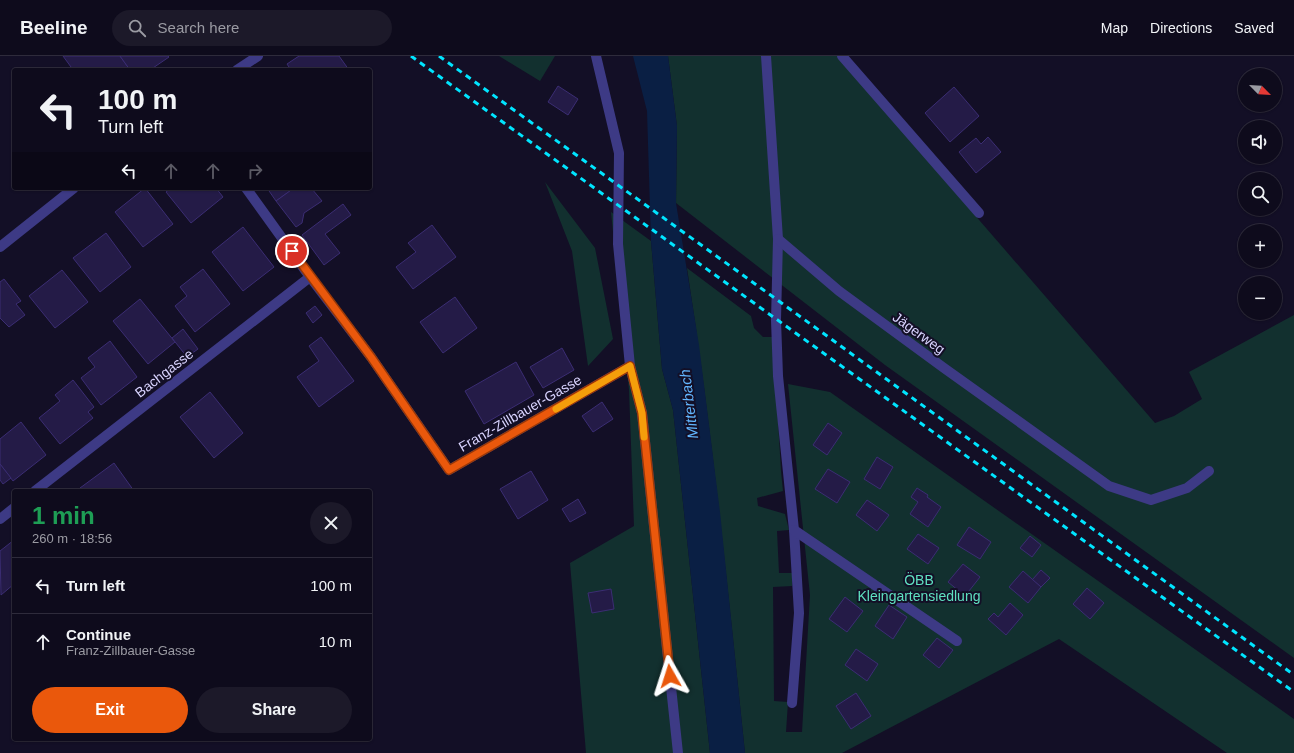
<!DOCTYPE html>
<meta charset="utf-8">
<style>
:root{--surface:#0e0b1c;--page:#1c1929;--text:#f1f3f6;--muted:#9b9ba3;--line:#2e2b3b;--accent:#ea580c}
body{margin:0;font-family:Arial,sans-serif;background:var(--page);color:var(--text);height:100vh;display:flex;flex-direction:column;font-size:15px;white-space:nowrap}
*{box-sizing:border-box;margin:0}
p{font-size:13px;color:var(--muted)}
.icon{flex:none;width:22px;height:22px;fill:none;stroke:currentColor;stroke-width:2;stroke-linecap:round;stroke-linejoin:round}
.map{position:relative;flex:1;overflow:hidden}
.panel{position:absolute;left:12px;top:433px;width:360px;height:252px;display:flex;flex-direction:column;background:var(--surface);border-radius:4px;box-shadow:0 1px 3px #0004,0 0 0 1px var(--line)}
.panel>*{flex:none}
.top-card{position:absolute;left:12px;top:12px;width:360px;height:122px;border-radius:4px;box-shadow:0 1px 3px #0004,0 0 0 1px var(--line);background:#0e0b1c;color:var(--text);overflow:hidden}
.needle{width:26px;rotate:114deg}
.fabs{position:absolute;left:1238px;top:12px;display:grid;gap:8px}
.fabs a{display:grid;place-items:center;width:44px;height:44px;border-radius:50%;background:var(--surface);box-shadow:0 1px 3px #0004,0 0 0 1px var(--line);font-size:20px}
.pin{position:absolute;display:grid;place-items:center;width:34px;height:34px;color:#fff;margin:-17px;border:2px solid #fff;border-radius:50%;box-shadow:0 1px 4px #0007}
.me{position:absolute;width:44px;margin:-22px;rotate:354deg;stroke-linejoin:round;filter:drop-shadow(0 0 3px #0008)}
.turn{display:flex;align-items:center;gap:14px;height:84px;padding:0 20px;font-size:18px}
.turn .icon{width:52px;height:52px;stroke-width:2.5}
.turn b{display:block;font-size:28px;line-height:34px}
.lanes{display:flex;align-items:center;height:38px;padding:0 20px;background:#0003;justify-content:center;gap:20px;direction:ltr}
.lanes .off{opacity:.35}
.round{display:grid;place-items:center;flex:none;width:42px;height:42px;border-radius:21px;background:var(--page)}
.headline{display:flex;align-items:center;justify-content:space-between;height:68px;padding:0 20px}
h1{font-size:24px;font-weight:800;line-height:30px;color:#1e9e55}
.action{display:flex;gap:8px;margin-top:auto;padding:8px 20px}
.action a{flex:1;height:46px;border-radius:24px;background:var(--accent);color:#fff;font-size:16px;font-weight:800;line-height:46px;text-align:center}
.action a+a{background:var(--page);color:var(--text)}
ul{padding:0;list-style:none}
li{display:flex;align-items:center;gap:12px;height:56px;padding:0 20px;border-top:1px solid var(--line)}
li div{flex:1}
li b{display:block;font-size:15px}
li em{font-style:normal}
header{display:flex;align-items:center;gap:24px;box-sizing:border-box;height:56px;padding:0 20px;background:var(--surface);border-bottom:1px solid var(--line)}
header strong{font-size:19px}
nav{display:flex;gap:22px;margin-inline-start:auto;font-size:14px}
.search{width:280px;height:36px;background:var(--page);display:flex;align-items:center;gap:10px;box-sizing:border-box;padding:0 14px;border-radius:22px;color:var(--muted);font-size:15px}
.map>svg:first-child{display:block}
</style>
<header>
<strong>Beeline</strong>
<div class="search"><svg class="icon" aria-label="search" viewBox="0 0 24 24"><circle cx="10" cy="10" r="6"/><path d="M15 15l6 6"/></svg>Search here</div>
<nav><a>Map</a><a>Directions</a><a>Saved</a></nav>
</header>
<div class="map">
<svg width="1294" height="697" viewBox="0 0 1294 697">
<rect width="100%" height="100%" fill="#130f26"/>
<g fill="#12302f">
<polygon points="499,0 555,0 540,25"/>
<polygon points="668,0 837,0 1155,367 1174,360 1202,343 1189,316 1294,259 1294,602 885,309 676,147 677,70"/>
<polygon points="545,126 595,192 613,283 588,310 572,195"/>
<polygon points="611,156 651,185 662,313 673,354 710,697 586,697 570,507 634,470 629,334"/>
<path d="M 687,212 L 751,260 L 754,272 L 763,281 L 773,281 L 781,415 L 783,435 L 757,442 L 758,450 L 785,458 L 789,474 L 777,475 L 779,517 L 792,517 L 792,530 L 773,531 L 774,645 L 788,646 L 786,676 L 802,676 L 810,539 L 788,328 L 830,336 L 1294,663 L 1294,697 L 1227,697 L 1059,583 L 842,697 L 745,697 C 728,535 712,373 687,212 Z"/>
</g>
<polygon fill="#0a1f44" points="633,0 668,0 677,70 676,147 699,289 720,456 745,697 710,697 673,354 662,313 651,185 647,55"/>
<g fill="#241b47" stroke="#3b2d73">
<polygon points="63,0 120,0 130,14 68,14 71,11"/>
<polygon points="120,0 168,0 169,1 150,14 130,14"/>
<polygon points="299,0 339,0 349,14 291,14 287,8"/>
<polygon points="558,30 578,43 568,59 548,46"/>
<polygon points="954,31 979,60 950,86 925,57"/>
<polygon points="988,81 1001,96 976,117 959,96 976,82 981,88"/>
<polygon points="145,132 173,168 143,191 115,156"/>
<polygon points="171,132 216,132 223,141 191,167 166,136"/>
<polygon points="267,132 294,132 276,145"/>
<polygon points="294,132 314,132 312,133 322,145 304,157 302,167 296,171 276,145"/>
<polygon points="343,148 351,159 325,178 340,197 324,209 302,179"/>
<polygon points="432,169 456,201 413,233 396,211 416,196 408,187"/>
<polygon points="243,171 274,211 243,235 212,196"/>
<polygon points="106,177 131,211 100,236 73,202"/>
<polygon points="203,213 230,248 195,276 175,250 187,240 180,231"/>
<polygon points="62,214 88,246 55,272 29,240"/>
<polygon points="4,223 21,245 16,248 25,259 9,271 0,262 0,226"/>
<polygon points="455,241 477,272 443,297 420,266"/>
<polygon points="140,243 175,286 148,308 113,265"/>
<polygon points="315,250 322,259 313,267 306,257"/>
<polygon points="183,273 198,293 187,301 172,282"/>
<polygon points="321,281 354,325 319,351 297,321 319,305 309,290"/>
<polygon points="110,285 137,321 101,349 81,322 95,311 88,302"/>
<polygon points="562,292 574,314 543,332 530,311"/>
<polygon points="516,306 534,339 484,368 465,335"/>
<polygon points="73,324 94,351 88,356 93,362 60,388 39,362 60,345 55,339"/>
<polygon points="210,336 243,377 214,402 180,361"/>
<polygon points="602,346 613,363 593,376 582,360"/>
<polygon points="21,366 46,399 13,425 0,408 0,383"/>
<polygon points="828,367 842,377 827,399 813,389"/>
<polygon points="877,401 893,411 880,433 864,423"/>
<polygon points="114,407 134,435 82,435 80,432"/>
<polygon points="0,408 11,422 3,428 0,424"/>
<polygon points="828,413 850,426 837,447 815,433"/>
<polygon points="531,415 548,444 518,463 500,433"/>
<polygon points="917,432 928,439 927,441 941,451 928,471 910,458 918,446 911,441"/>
<polygon points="578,443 586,457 570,466 562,453"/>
<polygon points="867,444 889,459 877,475 856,459"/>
<polygon points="969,471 991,486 980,503 957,489"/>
<polygon points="918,478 939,492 928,508 907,493"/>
<polygon points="1030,480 1041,489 1032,501 1020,492"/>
<polygon points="14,484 14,528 1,539 0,495"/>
<polygon points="963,508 980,521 965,540 948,526"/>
<polygon points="1041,514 1050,522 1041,531 1032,524"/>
<polygon points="1023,515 1041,531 1028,547 1009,531"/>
<polygon points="1087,532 1104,547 1090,563 1073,548"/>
<polygon points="611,533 614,553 592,557 588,537"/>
<polygon points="845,541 863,555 847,576 829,563"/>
<polygon points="1010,547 1023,559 1006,579 988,563 994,557 998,561"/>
<polygon points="889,549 907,561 893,583 875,570"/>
<polygon points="937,582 953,594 939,612 923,599"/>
<polygon points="856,593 878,608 867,625 845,609"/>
<polygon points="856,637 871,660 851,673 836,650"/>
</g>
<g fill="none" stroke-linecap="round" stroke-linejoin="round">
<g stroke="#3d3a85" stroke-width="10">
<polyline points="596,0 619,97 618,188 630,310 642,357 678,697"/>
<polyline points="766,0 778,183 776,264 778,320 794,474 799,557 792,647"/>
<polyline points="842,0 979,157"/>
<polyline points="237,14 258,0"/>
<polyline points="246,132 310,221 371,301 449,414 630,310"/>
<polyline points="778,183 839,235 944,312 1109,430 1151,444 1187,432 1209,415"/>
<polyline points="0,191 74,132"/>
<polyline points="35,435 310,221"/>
<polyline points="0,463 14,452"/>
<polyline points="794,474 957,585"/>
</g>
<g stroke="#00e5ff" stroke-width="3" stroke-dasharray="6 5" stroke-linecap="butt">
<polyline points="411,0 1294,636"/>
<polyline points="439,0 776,243 1294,619"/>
</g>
</g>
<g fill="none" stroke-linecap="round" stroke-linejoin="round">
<defs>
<polyline id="route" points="292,195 371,301 449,414 630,310 642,357 670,620"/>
</defs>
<use href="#route" stroke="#983908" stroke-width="10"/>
<use href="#route" stroke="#ea580c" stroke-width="7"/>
<polyline stroke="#f59e0b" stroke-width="7" points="556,353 630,310 642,357 644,381"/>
</g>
<g text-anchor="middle" stroke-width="4" stroke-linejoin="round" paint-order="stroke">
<g font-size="14" fill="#d9d4ff" stroke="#130f26">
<text transform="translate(919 277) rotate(36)" y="5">Jägerweg</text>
<text transform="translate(164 317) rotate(-38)" y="5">Bachgasse</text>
<text transform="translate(520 357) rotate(-30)" y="5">Franz-Zillbauer-Gasse</text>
</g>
<g font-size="14" fill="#5fe0c0" stroke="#130f26">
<text x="919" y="529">ÖBB<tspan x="919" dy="16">Kleingartensiedlung</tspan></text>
</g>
<g font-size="15" font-style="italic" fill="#62b6ff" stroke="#130f26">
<text transform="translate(689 348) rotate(-97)" y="5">Mitterbach</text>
</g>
</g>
</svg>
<div class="fabs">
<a><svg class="needle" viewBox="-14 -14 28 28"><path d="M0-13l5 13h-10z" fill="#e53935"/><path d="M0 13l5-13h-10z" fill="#9b9ba3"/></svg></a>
<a><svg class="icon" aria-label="sound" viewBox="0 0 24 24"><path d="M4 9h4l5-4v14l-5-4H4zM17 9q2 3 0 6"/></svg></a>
<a><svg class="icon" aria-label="search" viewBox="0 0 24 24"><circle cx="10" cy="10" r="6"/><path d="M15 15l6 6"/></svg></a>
<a>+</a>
<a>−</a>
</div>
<div class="pin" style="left:292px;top:195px;background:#d93025"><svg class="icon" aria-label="arrive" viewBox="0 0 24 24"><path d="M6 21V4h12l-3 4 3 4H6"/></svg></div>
<svg class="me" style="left:670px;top:620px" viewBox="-20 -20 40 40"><path d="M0-17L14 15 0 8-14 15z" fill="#ea580c" stroke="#fff" stroke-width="4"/></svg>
<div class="top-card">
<div class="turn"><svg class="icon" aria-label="left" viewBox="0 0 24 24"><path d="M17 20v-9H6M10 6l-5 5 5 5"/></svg><div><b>100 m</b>Turn left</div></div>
<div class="lanes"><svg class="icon" aria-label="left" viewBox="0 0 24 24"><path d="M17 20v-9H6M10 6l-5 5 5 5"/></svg><svg class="icon off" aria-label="ahead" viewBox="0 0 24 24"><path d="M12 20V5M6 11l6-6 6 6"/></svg><svg class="icon off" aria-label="ahead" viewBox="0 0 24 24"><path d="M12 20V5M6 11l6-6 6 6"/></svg><svg class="icon off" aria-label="right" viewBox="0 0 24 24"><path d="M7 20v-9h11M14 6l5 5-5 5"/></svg></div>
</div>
<section class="panel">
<div class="headline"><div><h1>1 min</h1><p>260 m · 18:56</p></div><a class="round"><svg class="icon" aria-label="close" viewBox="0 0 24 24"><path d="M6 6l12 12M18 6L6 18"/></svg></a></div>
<ul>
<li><svg class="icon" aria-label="left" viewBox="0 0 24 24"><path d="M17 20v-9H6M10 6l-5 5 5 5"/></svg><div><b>Turn left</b></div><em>100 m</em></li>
<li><svg class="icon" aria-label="ahead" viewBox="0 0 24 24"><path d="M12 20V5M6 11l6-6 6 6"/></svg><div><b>Continue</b><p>Franz-Zillbauer-Gasse</p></div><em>10 m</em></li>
</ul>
<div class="action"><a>Exit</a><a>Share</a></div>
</section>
</div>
